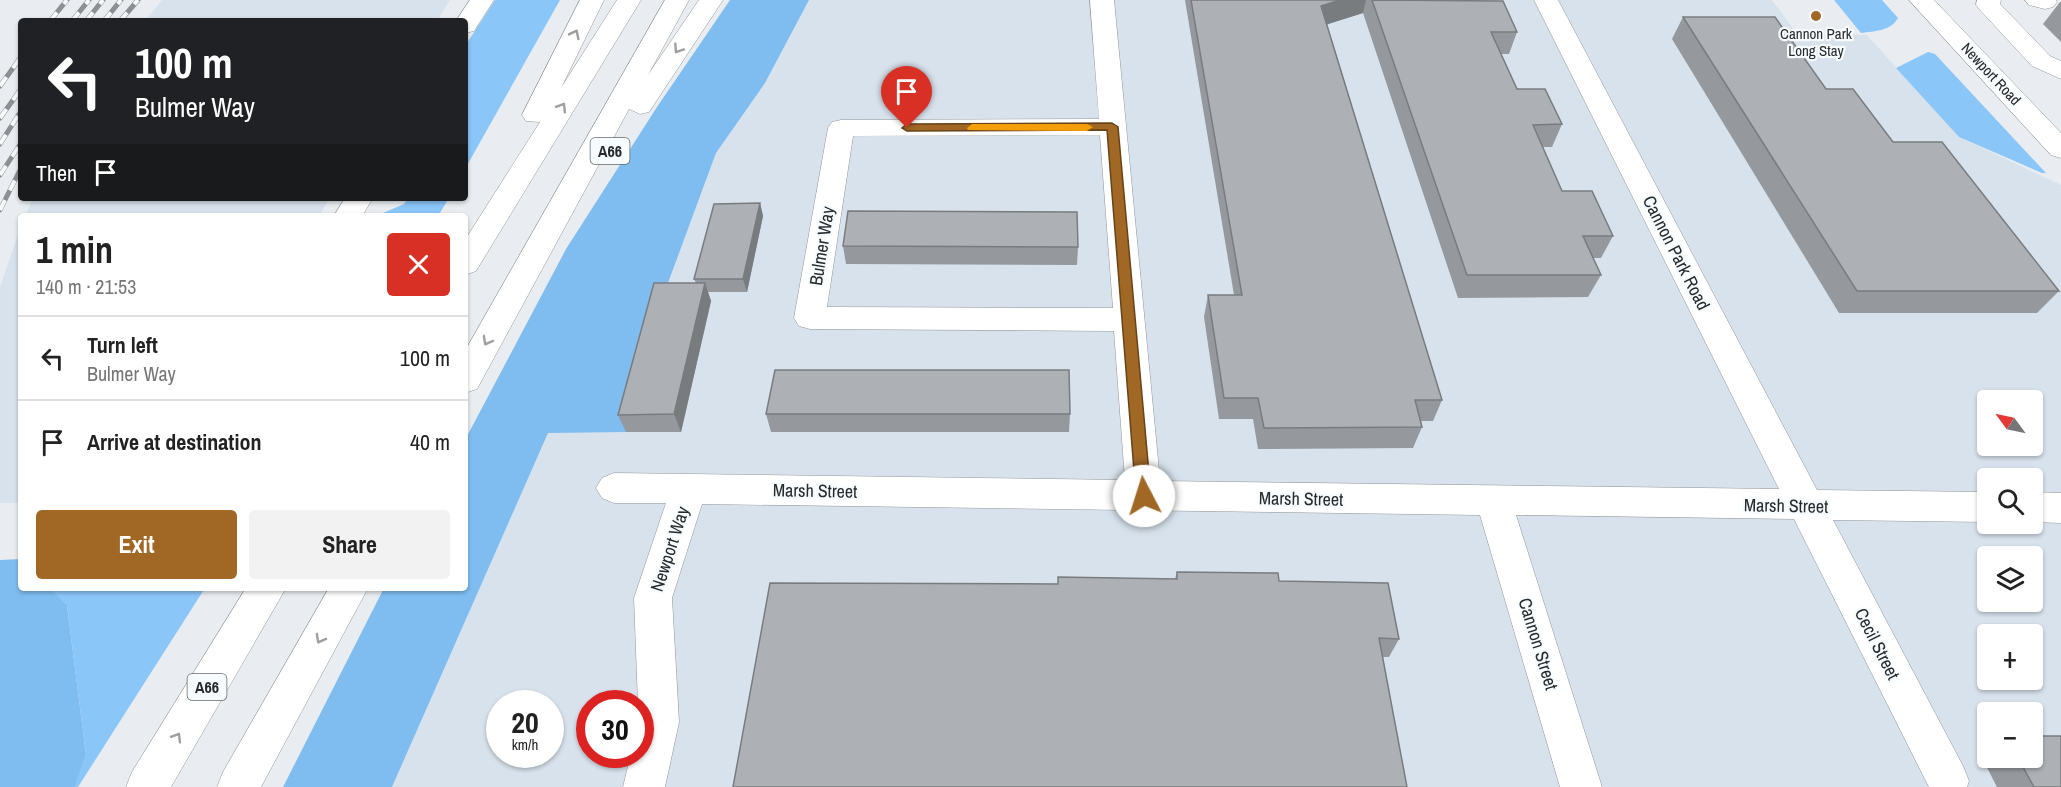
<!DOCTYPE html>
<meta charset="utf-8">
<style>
:root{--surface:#fff;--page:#f2f2f2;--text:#222;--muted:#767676;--line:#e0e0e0;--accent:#a06725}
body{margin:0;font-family:"Archivo Narrow",sans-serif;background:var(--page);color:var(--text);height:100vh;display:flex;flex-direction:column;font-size:22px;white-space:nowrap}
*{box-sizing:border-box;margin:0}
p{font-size:20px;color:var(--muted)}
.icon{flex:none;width:33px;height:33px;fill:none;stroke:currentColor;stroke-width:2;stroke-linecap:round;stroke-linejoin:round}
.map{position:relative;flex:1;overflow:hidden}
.panel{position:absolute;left:18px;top:213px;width:450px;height:378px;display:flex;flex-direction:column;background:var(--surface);border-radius:6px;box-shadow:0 2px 4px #0004}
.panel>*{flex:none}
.top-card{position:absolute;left:18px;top:18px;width:450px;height:183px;border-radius:6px;box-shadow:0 2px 4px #0004;background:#202124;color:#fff;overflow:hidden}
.needle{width:39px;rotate:303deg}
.tools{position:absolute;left:1977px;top:390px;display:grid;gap:12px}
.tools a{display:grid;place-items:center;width:66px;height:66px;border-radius:6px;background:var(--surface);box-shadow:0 2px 4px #0004;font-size:30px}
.speed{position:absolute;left:486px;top:690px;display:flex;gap:12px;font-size:30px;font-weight:700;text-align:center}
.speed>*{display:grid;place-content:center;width:78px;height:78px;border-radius:50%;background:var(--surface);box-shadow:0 2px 4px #0004;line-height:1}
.speed small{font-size:15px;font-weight:400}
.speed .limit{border:9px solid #d22;background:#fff;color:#111}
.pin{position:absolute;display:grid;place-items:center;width:51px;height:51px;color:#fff;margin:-62px -26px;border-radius:50% 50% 50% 0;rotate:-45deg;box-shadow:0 0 6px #0007}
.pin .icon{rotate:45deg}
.me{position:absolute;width:66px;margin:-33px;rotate:355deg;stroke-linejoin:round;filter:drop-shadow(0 0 4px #0008)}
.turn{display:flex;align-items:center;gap:21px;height:126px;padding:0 18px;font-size:27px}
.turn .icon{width:78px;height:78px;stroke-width:2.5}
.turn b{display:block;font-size:42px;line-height:51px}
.then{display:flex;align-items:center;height:57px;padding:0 18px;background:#0003;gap:12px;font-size:22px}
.round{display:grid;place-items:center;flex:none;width:63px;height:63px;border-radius:6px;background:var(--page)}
.headline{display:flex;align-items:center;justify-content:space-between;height:102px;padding:0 18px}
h1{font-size:36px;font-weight:700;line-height:45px}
.primary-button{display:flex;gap:12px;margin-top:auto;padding:12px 18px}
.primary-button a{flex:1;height:69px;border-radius:6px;background:var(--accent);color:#fff;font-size:24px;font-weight:700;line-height:69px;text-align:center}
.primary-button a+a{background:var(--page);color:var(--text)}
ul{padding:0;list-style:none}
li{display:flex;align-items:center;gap:18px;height:84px;padding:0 18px;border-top:2px solid var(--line)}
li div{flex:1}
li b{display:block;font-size:22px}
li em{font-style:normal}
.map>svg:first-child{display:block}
</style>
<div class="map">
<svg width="2061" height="787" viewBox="0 0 2061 787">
<rect width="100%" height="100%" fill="#e9edf1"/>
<g fill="#d8e2ec" fill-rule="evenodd">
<polygon points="162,0 450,0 437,21 145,21"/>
<path d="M 809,0 L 1772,0 L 1796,32 L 1867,35 L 1959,137 L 2061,185 L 2061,787 L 392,787 L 548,432 L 661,302 L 716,153 L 765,83 ZM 1988,400 L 2032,400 L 2032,446 L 1988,446 ZM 1988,478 L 2032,478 L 2032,524 L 1988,524 ZM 1988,556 L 2032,556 L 2032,602 L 1988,602 ZM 1988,634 L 2032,634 L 2032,680 L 1988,680 ZM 500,704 L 550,704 L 550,754 L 500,754 ZM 590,704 L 640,704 L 640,754 L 590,754 ZM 1988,712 L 2032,712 L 2032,758 L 1988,758 Z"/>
<polygon points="33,198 330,198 319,216 25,216"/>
<polygon points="21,226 21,503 0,503 0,287"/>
</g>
<g fill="#8bc6f9">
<polygon points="495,0 560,0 465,169 465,46"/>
<path d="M 1834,0 L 1882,0 L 1898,18 C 1891,31 1875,31 1861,33 Z"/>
<polygon points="1928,52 1935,54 2046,173 2042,173 1959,137 1896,68"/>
<polygon points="408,198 449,198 438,216 376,216 404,204"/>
<polygon points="51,588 205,588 78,787 73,787 86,755 67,605"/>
</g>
<g fill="#7fbdf1">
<polygon points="730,0 809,0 765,83 716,153 661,302 626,432 548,433 392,787 283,787 384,588 465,588 465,440 566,249 657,107"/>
<polygon points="21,559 21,588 51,588 67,605 86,755 74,787 0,787 0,560"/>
</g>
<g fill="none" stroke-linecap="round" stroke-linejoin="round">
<defs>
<g id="minor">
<polygon points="470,0 494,0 474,31 465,33 465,21 456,21"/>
<path d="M 1090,0 L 1114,0 L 1160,481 L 1779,489 L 1534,0 L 1558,0 L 1817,490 L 1988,492 L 1988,522 L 1833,520 L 1963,766 L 1969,781 L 1967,787 L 1929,787 L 1794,519 L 1516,515 L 1602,787 L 1560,787 L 1480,515 L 702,504 L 672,598 L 679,722 L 665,787 L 623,787 L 631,754 L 640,754 L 640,704 L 638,704 L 634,598 L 666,503 L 614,503 L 602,498 L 596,488 L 602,478 L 614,473 L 1125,480 L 1114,331 L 810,329 L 799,326 L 794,318 L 828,128 L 832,122 L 841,120 L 1099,119 ZM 1100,135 L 1113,308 L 827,307 L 853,136 Z"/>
<polygon points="1977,0 2001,0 2000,4 2050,56 2061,61 2061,79 2032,66 1980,10 1976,5"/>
<polygon points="2025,0 2056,0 2057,2 2053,7 2045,9 2029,5"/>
<polygon points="345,198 373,198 362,216 334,216"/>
<polygon points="2032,492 2061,493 2061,523 2032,522"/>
</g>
<polygon id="major" points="1909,0 1934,0 2061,133 2061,158 2051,155"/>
<g id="highway">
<polygon points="580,0 604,0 561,88 617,0 641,0 476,271 465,275 465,240 540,122 526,121 522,115"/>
<polygon points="665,0 689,0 648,75 699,0 723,0 649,112 640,114 629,109 477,389 465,393 465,351"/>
<polygon points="246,588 286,588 171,787 126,787 132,772"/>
<polygon points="329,588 368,588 261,787 217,787 223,772"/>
</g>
</defs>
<use href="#minor" stroke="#919598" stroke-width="1"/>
<use href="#major" stroke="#919598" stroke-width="1"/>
<use href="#highway" stroke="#919598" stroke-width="1"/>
<use href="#minor" fill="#fff" fill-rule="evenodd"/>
<use href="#major" fill="#fff" fill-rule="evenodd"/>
<use href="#highway" fill="#fff" fill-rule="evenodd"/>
<defs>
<g id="rail">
<polyline points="50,21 67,0"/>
<polyline points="72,21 89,0"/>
<polyline points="86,21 103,0"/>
<polyline points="104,21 121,0"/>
<polyline points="120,21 138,0"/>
<polyline points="0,86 21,57"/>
<polyline points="0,118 21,89"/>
<polyline points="0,144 21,111"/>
<polyline points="0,175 21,143"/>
<polyline points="0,210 21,168"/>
</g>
</defs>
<use href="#rail" stroke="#8d9092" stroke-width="5"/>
<use href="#rail" stroke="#f6fbfe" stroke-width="4" stroke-dasharray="11" stroke-linecap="butt"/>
</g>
<g fill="#95989c">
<polygon points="1185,0 1475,0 1517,32 1509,54 1501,54 1517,89 1562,124 1552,147 1543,147 1562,191 1613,236 1601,258 1593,258 1601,275 1588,297 1458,298 1363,13 1327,24 1442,400 1433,421 1421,421 1422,427 1413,448 1258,449 1253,419 1219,419 1204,317 1208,295 1234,295"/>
<polygon points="2060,2 2061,2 2061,42 2043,24"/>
<polygon points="1683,17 1893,142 2059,291 2037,313 1839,313 1672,39"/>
<polygon points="760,203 763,216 747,292 708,292 711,301 681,432 626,432 618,415 696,283 694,279"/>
<polygon points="843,246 1078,247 1077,265 846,264"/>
<polygon points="766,414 1070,414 1069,432 771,432"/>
<polygon points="1177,572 1279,581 1399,639 1389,657 1383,657 1058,584 1175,579"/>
<polygon points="1988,746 1988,758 2032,758 2061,787 1997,787 1979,752"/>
</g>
<g fill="#797c7f">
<polygon points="1340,0 1366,0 1363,13 1316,28 1321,6"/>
<polygon points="760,203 763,216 747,292 743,279"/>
<polygon points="705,283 711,301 681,432 674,414"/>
</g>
<g fill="#adb1b5" stroke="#797c7f" stroke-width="1.5">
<polygon points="1191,0 1340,0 1321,6 1442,400 1415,400 1422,427 1264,428 1258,398 1224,398 1208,295 1242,295"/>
<polygon points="1372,0 1503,1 1517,32 1491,32 1517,89 1545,89 1562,124 1533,125 1562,191 1592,191 1613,236 1583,236 1601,275 1467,275"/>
<polygon points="1683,17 1775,17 1826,89 1853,89 1893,142 1942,142 2059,291 1857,291"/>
<polygon points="760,203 743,279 694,279 714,204"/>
<polygon points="848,211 1077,212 1078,247 843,246"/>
<polygon points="654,283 705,283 674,414 618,415"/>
<polygon points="775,370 1069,370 1070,414 766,414"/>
<polygon points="1177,572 1278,573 1279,581 1388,583 1399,639 1379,638 1407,787 733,787 770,583 1058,584 1058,577 1177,579"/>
<polygon points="2032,736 2061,736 2061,787 2034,787 2018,758 2032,758"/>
</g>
<defs><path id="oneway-chevron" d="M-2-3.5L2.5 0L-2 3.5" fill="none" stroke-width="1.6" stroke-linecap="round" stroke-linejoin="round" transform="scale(1.5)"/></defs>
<g stroke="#9e9f9f">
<use href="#oneway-chevron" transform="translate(575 34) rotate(-64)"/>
<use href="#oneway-chevron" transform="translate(678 49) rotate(124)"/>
<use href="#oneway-chevron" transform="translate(562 107) rotate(-58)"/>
<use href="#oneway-chevron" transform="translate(487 341) rotate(119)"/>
<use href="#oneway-chevron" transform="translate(320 639) rotate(119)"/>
<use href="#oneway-chevron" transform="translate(177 737) rotate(-59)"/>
</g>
<polygon fill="#a06725" stroke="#684318" stroke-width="1.5" points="1112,123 1118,127 1151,496 1149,501 1138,501 1136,496 1107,130 907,131 902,128 907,124"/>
<polygon fill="#f59e0b" points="972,124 1087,124 1093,127 1087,131 968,130 967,128"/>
<circle fill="#a06725" stroke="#f6fbfe" stroke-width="2" cx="1816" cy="16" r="6"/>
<g text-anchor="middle" stroke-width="4.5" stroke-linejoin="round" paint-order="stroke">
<g font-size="15" fill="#27292a" stroke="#f6fbfe">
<text x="1816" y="39">Cannon Park<tspan x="1816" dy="17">Long Stay</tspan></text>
</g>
<g font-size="15" fill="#27292a" stroke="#f6fbfe">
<text transform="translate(1991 74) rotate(47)" y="5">Newport Road</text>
</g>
<g fill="#f6fbfe" stroke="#65686a" stroke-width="1.5">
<rect x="590.5" y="138" width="39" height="26" rx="4.5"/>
<rect x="187.5" y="674" width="39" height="26" rx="4.5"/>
</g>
<g font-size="16" font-weight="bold" fill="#27292a">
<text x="610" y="157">A66</text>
<text x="207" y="693">A66</text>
</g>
<g font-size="18" fill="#27292a" stroke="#f6fbfe">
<text transform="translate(822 246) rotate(-81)" y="6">Bulmer Way</text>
<text transform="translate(1676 253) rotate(63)" y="6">Cannon Park Road</text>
<text transform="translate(815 491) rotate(1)" y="6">Marsh Street</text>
<text transform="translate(1301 499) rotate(1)" y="6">Marsh Street</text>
<text transform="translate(1786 506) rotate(1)" y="6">Marsh Street</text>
<text transform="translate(670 549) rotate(-72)" y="6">Newport Way</text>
<text transform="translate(1538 644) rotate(73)" y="6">Cannon Street</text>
<text transform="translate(1877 644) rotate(63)" y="6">Cecil Street</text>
</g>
</g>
</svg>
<div class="tools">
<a><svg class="needle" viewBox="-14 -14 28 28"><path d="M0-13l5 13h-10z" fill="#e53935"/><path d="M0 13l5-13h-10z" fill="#767676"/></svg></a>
<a><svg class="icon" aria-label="search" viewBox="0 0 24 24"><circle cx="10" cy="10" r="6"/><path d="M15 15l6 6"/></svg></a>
<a><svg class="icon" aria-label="layers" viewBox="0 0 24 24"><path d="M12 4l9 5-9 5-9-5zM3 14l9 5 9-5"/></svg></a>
<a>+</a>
<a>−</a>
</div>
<div class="speed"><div>20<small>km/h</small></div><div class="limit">30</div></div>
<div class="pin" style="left:907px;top:128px;background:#d93025"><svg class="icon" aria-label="arrive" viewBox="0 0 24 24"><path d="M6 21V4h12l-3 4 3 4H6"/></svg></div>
<svg class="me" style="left:1144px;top:496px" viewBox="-20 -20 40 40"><circle r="19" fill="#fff"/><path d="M0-13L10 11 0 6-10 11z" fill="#a06725"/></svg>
<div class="top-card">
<div class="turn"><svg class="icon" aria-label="left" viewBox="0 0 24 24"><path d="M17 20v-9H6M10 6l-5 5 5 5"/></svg><div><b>100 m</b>Bulmer Way</div></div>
<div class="then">Then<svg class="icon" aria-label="arrive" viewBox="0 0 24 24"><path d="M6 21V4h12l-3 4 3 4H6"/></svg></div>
</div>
<section class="panel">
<div class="headline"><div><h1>1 min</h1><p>140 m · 21:53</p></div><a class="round" style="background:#d93025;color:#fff"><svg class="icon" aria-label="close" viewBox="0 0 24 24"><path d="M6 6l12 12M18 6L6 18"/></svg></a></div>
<ul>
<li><svg class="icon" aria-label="left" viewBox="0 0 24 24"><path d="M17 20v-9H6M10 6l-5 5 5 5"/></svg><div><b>Turn left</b><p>Bulmer Way</p></div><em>100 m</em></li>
<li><svg class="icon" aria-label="arrive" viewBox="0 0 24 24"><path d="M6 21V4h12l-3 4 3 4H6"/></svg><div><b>Arrive at destination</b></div><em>40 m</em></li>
</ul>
<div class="primary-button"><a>Exit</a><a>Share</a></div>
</section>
</div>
